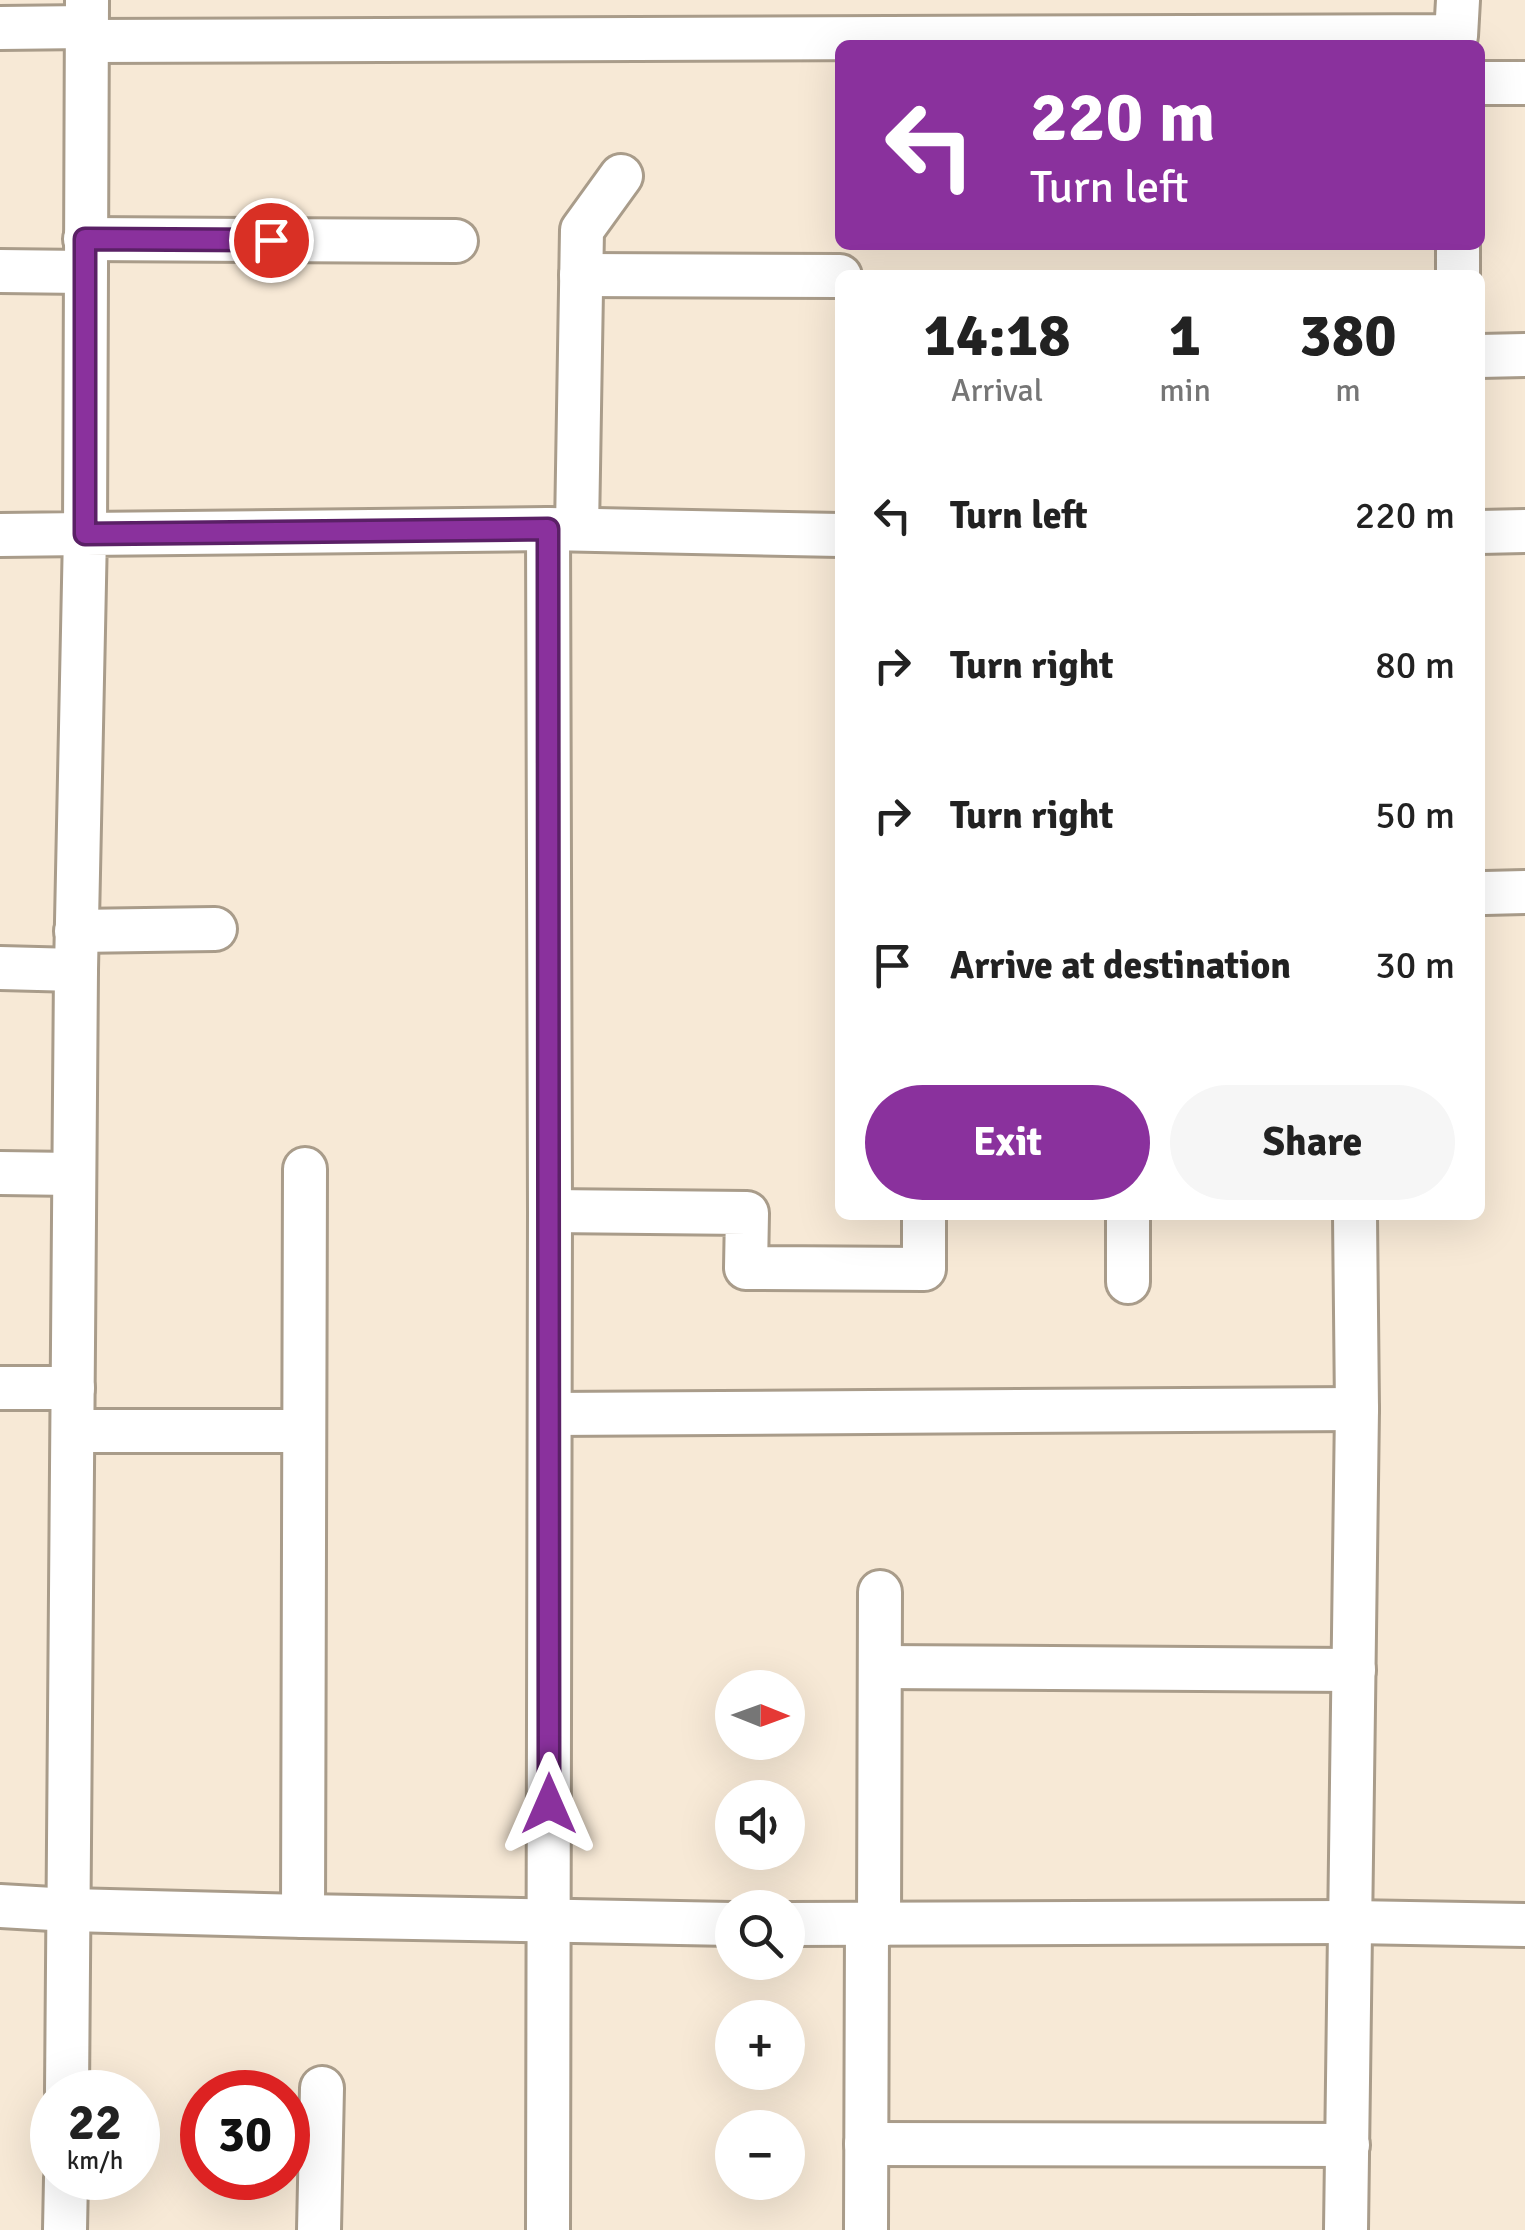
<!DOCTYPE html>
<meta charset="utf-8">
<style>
:root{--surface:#fff;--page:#f6f6f6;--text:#222;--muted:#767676;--accent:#8a319d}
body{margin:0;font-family:Signika,sans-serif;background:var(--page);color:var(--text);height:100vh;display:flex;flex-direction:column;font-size:38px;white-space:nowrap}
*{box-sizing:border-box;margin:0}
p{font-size:32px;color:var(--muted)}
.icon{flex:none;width:55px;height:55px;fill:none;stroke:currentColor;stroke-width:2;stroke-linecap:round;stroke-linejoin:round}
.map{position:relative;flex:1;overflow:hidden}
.panel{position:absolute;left:835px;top:270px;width:650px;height:950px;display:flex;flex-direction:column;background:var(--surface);border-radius:15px;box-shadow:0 10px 40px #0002}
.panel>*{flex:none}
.top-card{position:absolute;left:835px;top:40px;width:650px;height:210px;border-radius:15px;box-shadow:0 10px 40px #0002;background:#8a319d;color:#fff;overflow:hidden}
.needle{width:65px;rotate:91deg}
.buttons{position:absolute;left:715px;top:1670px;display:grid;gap:20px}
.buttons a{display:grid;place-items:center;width:90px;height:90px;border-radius:50%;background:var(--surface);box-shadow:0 10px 40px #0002;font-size:50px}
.speed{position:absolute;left:30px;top:2070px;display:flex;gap:20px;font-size:50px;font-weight:700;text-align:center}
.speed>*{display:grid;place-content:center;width:130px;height:130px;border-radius:50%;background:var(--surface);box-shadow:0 10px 40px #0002;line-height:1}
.speed small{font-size:25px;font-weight:400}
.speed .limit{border:15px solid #d22;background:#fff;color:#111}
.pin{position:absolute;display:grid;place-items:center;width:85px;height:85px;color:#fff;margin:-42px;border:5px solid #fff;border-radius:50%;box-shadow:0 2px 10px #0007}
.me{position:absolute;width:110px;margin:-55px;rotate:0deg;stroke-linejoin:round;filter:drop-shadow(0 0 8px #0008)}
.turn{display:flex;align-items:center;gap:35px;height:210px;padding:0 30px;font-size:45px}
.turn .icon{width:130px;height:130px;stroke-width:2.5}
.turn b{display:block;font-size:70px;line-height:85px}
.eta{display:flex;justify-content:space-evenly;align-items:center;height:170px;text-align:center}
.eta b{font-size:60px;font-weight:800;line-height:70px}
.primary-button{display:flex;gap:20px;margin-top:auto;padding:20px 30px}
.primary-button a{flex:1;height:115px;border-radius:60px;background:var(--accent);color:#fff;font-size:40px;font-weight:800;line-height:115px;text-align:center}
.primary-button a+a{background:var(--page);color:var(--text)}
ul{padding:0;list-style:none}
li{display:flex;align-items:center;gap:30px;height:150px;padding:0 30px}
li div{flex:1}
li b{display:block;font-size:38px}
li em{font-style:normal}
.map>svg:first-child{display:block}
</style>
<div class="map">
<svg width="1525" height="2230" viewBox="0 0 1525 2230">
<rect width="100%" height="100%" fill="#f7e9d6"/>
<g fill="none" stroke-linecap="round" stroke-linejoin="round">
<defs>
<g id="minor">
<polyline points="0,28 87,27"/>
<polyline points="89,41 1456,36 1458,0"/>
<polyline points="1480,83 1525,83"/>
<polyline points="85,239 456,241"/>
<polyline points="1458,245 1458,275"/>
<polyline points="0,271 84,272"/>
<polyline points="581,275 840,276"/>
<polyline points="1480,356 1525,355"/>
<polyline points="577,529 582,230 621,176"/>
<polyline points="1480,532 1525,531"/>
<polyline points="0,535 85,534 87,0"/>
<polyline points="1485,893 1525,892"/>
<polyline points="76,931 215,929"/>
<polyline points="0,968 76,970"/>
<polyline points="0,1173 74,1174"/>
<polyline points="550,1211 747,1213 746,1268 924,1269 924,1215"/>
<polyline points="1128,1215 1128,1282"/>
<polyline points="0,1388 73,1388"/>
<polyline points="550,1414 1357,1409"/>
<polyline points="73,1431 304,1431"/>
<polyline points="880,1667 1354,1670"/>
<polyline points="0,1906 70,1910 303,1916 732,1924"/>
<polyline points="303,1916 305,1169"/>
<polyline points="788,1924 1352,1922 1525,1925"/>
<polyline points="879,1926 880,1592"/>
<polyline points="67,2092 76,970 85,534 548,529 840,535"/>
<polyline points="866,2144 1348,2145"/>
<polyline points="65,2230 66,2178"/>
<polyline points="319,2230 322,2088"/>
<polyline points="548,2230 550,1211 548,529"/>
<polyline points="866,2230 867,1925"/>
<polyline points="1346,2230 1357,1409 1355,1215"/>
</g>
</defs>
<use href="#minor" stroke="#a99c8a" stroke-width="48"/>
<use href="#minor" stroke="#fff" stroke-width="42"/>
</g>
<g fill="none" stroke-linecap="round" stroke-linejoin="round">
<defs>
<polyline id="route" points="271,240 85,239 85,534 548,529 549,1804"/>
</defs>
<use href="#route" stroke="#5a2066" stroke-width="25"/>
<use href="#route" stroke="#8a319d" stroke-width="18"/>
</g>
</svg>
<div class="buttons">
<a><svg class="needle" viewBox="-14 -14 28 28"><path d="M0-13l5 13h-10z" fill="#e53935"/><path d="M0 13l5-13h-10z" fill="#767676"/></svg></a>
<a><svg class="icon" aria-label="sound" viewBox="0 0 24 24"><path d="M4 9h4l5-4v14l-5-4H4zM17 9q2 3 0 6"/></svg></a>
<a><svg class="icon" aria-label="search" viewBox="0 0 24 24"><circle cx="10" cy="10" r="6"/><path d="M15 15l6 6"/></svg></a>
<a>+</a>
<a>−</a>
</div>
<div class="speed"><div>22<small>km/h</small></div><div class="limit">30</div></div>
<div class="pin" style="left:271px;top:240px;background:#d93025"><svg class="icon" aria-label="arrive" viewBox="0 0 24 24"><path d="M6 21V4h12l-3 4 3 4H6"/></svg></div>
<svg class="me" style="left:549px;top:1804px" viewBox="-20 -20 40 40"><path d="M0-17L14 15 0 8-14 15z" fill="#8a319d" stroke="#fff" stroke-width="4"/></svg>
<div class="top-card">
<div class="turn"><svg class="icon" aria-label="left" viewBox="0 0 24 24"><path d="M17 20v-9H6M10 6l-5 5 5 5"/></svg><div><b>220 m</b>Turn left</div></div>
</div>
<section class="panel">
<div class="eta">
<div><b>14:18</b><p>Arrival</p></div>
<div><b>1</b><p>min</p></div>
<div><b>380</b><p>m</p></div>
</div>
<ul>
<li><svg class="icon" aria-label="left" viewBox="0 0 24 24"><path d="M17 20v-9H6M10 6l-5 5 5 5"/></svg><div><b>Turn left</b></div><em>220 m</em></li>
<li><svg class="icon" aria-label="right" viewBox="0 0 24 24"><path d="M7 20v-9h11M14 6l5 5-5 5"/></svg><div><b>Turn right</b></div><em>80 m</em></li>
<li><svg class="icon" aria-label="right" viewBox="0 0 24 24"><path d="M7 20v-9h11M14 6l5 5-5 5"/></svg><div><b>Turn right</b></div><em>50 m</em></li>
<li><svg class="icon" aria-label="arrive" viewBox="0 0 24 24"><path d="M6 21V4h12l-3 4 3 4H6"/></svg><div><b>Arrive at destination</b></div><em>30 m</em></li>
</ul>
<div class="primary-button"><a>Exit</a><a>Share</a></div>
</section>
</div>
